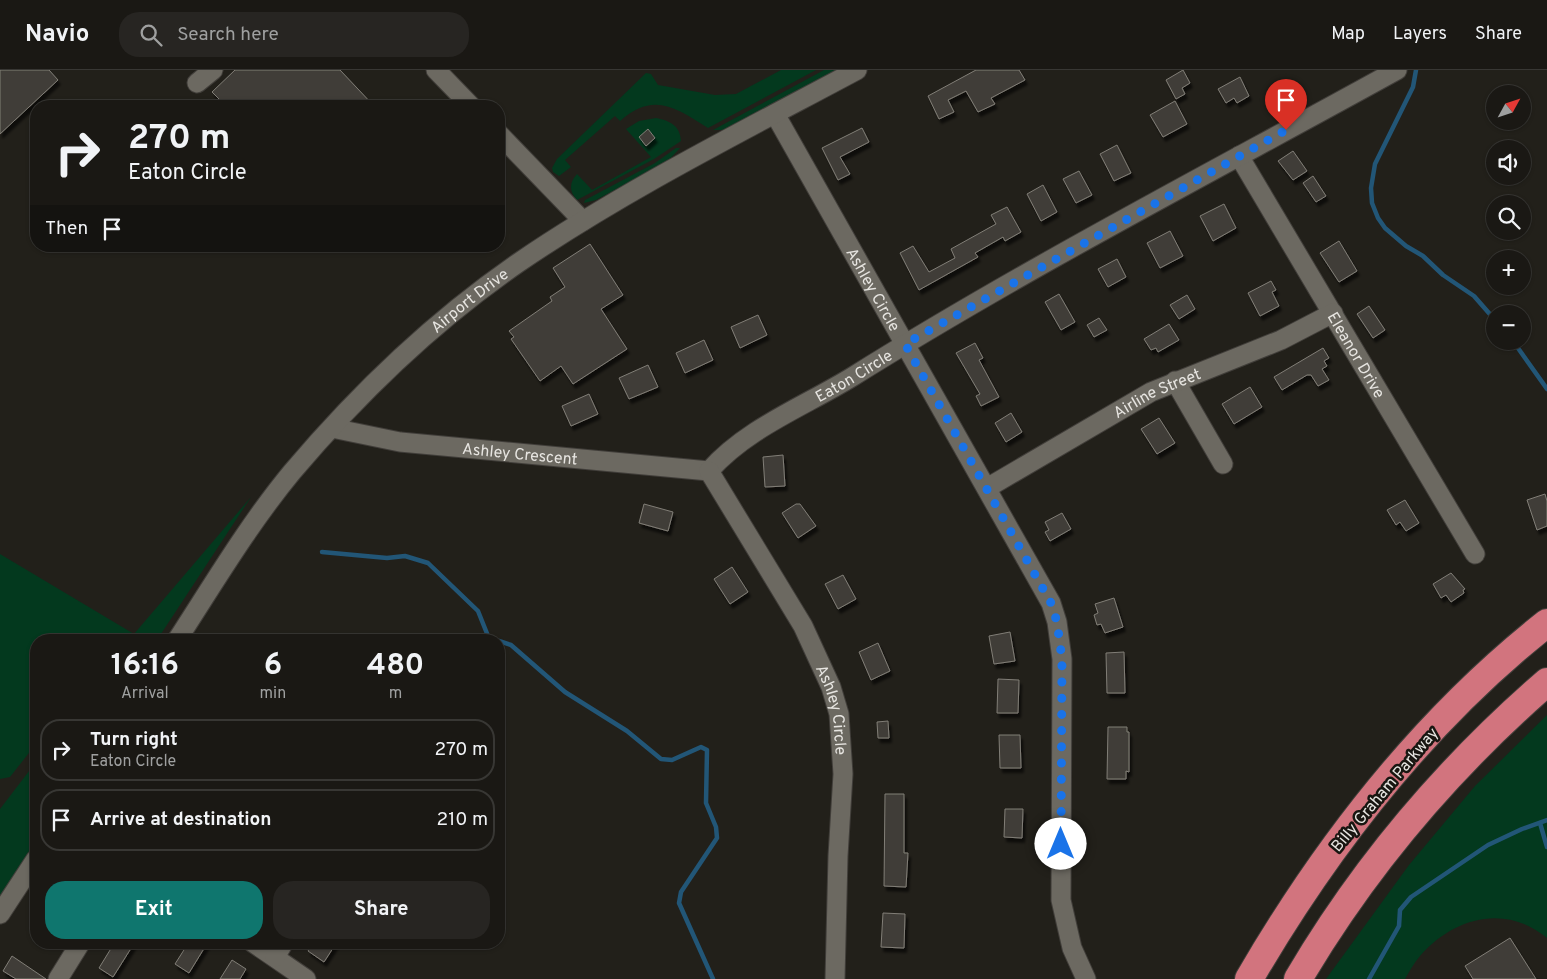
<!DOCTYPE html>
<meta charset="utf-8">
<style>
:root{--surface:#1a1814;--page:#272522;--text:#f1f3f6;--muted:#9fa0a0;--line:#383734;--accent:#0f766e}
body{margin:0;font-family:Overpass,sans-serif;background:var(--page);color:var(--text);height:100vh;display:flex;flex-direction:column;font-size:19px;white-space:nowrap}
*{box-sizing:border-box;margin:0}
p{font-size:16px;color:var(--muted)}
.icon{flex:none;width:28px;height:28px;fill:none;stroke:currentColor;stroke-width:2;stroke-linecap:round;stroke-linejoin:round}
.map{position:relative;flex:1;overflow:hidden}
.sheet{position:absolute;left:30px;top:564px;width:475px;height:315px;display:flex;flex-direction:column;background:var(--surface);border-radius:20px;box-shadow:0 1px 4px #0004,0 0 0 1px var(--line)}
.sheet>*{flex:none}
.banner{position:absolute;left:30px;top:30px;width:475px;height:152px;border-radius:20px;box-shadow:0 1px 4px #0004,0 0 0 1px var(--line);background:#1a1814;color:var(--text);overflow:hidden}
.needle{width:32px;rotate:50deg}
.controls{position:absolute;left:1486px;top:15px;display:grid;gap:10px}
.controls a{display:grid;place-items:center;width:45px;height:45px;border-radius:50%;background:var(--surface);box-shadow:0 1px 4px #0004,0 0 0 1px var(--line);font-size:25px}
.pin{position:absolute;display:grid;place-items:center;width:42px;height:42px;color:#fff;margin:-51px -21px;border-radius:50% 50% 50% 0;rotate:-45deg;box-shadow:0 0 5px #0007}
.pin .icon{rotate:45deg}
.me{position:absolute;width:55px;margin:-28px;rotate:0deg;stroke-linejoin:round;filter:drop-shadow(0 0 4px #0008)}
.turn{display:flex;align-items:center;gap:18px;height:105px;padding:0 15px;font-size:22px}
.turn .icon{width:65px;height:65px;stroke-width:2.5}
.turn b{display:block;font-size:35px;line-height:42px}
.then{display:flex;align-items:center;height:48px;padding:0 15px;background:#0003;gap:10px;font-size:19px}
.eta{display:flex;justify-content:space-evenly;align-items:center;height:85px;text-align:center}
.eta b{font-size:30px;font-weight:700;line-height:35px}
.primary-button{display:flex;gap:10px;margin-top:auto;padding:10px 15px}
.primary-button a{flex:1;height:58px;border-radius:20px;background:var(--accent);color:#fff;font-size:20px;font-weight:700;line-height:58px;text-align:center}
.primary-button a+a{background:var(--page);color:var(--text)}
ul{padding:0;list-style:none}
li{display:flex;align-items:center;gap:15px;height:62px;margin:0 10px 8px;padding:0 5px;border:2px solid var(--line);border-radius:20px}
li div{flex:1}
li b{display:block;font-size:19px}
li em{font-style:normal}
header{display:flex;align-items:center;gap:30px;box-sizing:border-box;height:70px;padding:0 25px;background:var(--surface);border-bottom:1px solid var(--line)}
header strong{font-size:24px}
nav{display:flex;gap:28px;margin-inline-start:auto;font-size:18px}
.search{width:350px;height:45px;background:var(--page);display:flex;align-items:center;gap:12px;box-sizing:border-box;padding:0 18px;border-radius:20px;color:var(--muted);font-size:19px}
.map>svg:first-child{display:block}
</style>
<header>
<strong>Navio</strong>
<div class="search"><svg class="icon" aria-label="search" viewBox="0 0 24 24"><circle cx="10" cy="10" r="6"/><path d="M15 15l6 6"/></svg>Search here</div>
<nav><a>Map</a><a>Layers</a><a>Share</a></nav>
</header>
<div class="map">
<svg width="1547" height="909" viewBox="0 0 1547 909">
<defs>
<filter id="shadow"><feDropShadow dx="2.5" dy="4.5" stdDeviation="1" flood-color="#0009"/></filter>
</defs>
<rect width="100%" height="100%" fill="#22201a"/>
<g fill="#03391e">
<path d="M 781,0 L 816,0 L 708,58 C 676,38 654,21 620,51 L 615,46 L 565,90 L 571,97 L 559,106 L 553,102 L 552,98 L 557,89 L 646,3 L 651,4 L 658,15 L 715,25 L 736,24 Z"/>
<polygon points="824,0 836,0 736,55 722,60 713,60"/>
<path d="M 656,48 C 670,51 680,55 681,71 L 654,89 L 577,130 C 569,121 569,113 577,104 L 592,120 L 651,87 L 626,59 L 639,51 Z"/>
<polygon points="676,78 680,78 667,92 596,130 584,133 585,130 655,93"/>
<polygon points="251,427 157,570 36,570 36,674 10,707 0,709 0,484 134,564"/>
<path d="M 1547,645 L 1547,868 C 1505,833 1453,848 1420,886 C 1414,893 1409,902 1405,909 L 1326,909 L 1409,795 L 1475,716 Z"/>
<polygon points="36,692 36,770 0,828 0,739"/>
</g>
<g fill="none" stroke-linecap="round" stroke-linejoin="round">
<g stroke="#225677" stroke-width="4.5">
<polyline points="1416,0 1413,17 1375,94 1371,118 1372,133 1378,148 1385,158 1406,176 1423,186 1443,205 1474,226 1495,250"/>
<polyline points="1513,271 1547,319"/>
<polyline points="322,482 387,488 405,486 428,493 478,541 488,566 493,570"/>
<polyline points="499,571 511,575 565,622 627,661 661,689 672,690 701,677 707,680 706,733 716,757 717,768 681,822 679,833 713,909"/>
<polyline points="1540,753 1547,777"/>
<polyline points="1369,909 1399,856 1400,840 1411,827 1488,775 1522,759 1547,750"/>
</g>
</g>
<g fill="#413e38" stroke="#817e77" filter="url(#shadow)">
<polygon points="0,0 49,0 58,10 0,64"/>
<polygon points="235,0 340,0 374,36 226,36 212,22"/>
<polygon points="976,0 1019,0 1025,10 991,28 995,34 978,42 966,21 948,30 954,42 939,49 928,26"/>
<polygon points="1183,0 1190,13 1182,18 1185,24 1176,29 1166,10"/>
<polygon points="1240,7 1249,26 1237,33 1234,28 1226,33 1218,19"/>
<polygon points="1175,31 1187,54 1163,67 1150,45"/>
<polygon points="862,58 869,72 840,87 850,104 838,110 822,78"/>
<polygon points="648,59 655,68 646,76 639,67"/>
<polygon points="1117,75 1131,103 1114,111 1100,84"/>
<polygon points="1293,81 1307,101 1293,110 1278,91"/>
<polygon points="1079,101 1092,125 1076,133 1063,109"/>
<polygon points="1313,106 1326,126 1316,132 1303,113"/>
<polygon points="1043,115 1057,142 1041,151 1027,124"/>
<polygon points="1224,134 1236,158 1213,171 1200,146"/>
<polygon points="1007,137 1021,162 1005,171 1003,167 975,183 978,187 919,220 900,183 913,176 929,202 955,188 951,179 996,154 991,145"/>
<polygon points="1170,161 1183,186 1160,198 1147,173"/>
<polygon points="1339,171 1357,201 1339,212 1320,183"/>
<polygon points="590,174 623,225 601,239 627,279 573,314 561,296 540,311 511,269 514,267 509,261 552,231 550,227 565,217 553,198"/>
<polygon points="1117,189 1126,207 1108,217 1098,199"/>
<polygon points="1271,211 1276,220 1272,222 1279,236 1260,246 1248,223"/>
<polygon points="1059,224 1075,252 1061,260 1045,232"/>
<polygon points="1187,225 1195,239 1179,249 1170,235"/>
<polygon points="1369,236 1385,260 1373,268 1357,244"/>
<polygon points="758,245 767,265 740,278 731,257"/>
<polygon points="1099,248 1107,260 1094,267 1087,255"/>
<polygon points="1169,254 1179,270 1158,282 1156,278 1151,280 1144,269"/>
<polygon points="704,270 713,290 685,303 676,283"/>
<polygon points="975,273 983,288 979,290 999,327 981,336 976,326 980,324 956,283"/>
<polygon points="1323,278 1329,288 1324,291 1327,296 1322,299 1329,310 1318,316 1311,305 1307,305 1282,320 1274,307"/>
<polygon points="648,295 658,317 629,329 619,308"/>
<polygon points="1250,317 1262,337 1234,354 1222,334"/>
<polygon points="589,324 598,344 571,356 562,336"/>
<polygon points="1011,343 1022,362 1006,372 995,353"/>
<polygon points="1159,348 1175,373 1157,384 1141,359"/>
<polygon points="783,385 785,416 765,417 763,387"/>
<polygon points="1545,424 1547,431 1547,456 1537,460 1527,430"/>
<polygon points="1405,430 1419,453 1406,461 1400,452 1396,455 1387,440"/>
<polygon points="644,434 673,442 668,461 639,453"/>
<polygon points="796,434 800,434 816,456 798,468 782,443"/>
<polygon points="1062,443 1071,459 1050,471 1045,462 1049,460 1045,452"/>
<polygon points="732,497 748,522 730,534 714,509"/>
<polygon points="1451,503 1465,519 1463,520 1464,523 1451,532 1446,525 1441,528 1433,514"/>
<polygon points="843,505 856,529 838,539 825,514"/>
<polygon points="1114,528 1123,557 1105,563 1101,554 1097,555 1094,545 1098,543 1095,534"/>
<polygon points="1010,562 1015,591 994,594 989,566"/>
<polygon points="878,573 890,601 871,610 859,582"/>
<polygon points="1124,582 1125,623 1107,623 1106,583"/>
<polygon points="998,609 1019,610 1018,643 997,643"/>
<polygon points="888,651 889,668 878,668 877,652"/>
<polygon points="1108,657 1127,657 1127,662 1129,662 1129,702 1126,701 1126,709 1107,709"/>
<polygon points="999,665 1020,665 1021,698 1000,698"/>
<polygon points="885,724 904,724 904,783 908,783 906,817 884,816"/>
<polygon points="1005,739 1023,739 1022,768 1004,767"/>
<polygon points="883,843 905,844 904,878 881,877"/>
<polygon points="1510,868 1536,909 1473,909 1465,896"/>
<polygon points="115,872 135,872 113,907 99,898"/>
<polygon points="189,872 208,872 189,903 175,894"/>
<polygon points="314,872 337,872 324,892 308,881"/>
<polygon points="12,886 46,909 16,909 3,901"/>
<polygon points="232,890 246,899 240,909 220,909"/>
</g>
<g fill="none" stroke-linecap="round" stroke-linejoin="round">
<defs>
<g id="minor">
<polyline points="436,0 471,36"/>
<polyline points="197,13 213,0"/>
<path id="s1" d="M 775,44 L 1051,533 L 1057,552 L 1062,589 L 1061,830 L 1072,878 L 1086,909"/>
<polyline points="499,64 583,151"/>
<path id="s2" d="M 1239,86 L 1475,484"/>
<polyline points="1175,311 1223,394"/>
<path id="s3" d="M 332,358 L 400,372 L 709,401"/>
<path id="s4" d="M 709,401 C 747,358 803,337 852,307 C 1028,197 1214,101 1397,0"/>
<path id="s5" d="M 709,401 L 803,556 L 831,617 L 839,644 L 843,704 L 838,786 L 835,909"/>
<path id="s6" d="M 987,418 L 1151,322 L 1281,270 L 1333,243"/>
<path id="s7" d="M 177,570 C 214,513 249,454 292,402 C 358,324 434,251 518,193 C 625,120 743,61 857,0"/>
<polyline points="0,844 36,789"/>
<polyline points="252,872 306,909"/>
<polyline points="275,887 284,872"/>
<polyline points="58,909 81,872"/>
</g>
<g id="highway">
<path d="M 1249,909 C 1327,775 1424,650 1547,553"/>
<path d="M 1298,909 C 1364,797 1449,697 1547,612"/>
</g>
</defs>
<use href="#minor" stroke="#413e3a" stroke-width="21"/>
<use href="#highway" stroke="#413e3a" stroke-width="30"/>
<use href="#minor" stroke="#6c6961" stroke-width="19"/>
<use href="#highway" stroke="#d2747e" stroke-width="28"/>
</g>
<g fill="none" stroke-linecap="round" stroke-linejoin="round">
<polyline stroke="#1a73e8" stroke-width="9" stroke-dasharray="0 16.2" points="1061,774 1062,589 1057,552 1051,533 905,274 1286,60"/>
</g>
<g text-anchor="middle" stroke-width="5" stroke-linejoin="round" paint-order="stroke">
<g font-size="16" fill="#e7e5e1" stroke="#191611">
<text dy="6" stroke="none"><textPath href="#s1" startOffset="201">Ashley Circle</textPath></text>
<text dy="6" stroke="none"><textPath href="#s7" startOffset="451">Airport Drive</textPath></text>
<text dy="6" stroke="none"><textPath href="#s2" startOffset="231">Eleanor Drive</textPath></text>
<text dy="6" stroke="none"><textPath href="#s4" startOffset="174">Eaton Circle</textPath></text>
<text dy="6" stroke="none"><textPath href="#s6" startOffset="195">Airline Street</textPath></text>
<text dy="6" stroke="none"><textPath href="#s3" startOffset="190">Ashley Crescent</textPath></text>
<text dy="6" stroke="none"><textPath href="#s5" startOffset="271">Ashley Circle</textPath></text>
<text transform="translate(1384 719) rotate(-50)" y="6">Billy Graham Parkway</text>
</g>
</g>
</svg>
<div class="controls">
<a><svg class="needle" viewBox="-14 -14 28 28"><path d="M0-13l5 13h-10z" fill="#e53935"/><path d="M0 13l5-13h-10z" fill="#9fa0a0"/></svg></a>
<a><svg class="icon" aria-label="sound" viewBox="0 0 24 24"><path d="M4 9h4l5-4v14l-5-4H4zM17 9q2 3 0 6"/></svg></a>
<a><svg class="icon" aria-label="search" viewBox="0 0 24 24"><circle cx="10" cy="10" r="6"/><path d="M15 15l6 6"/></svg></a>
<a>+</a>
<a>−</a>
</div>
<div class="pin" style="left:1286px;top:60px;background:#d93025"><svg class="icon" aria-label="arrive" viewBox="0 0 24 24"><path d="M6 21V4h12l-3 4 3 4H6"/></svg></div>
<svg class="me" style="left:1061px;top:774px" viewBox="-20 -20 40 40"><circle r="19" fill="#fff"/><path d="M0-13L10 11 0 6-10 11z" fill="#1a73e8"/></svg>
<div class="banner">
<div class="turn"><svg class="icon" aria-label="right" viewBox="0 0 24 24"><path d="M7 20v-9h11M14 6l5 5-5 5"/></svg><div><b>270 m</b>Eaton Circle</div></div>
<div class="then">Then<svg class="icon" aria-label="arrive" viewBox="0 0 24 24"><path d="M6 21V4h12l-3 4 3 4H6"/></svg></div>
</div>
<section class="sheet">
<div class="eta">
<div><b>16:16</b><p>Arrival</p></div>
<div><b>6</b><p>min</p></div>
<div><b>480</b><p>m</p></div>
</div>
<ul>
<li><svg class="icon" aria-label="right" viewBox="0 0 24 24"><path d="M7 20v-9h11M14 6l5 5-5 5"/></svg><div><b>Turn right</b><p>Eaton Circle</p></div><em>270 m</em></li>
<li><svg class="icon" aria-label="arrive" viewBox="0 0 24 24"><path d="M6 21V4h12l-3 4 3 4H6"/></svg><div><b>Arrive at destination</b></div><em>210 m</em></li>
</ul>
<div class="primary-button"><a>Exit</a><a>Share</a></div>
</section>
</div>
